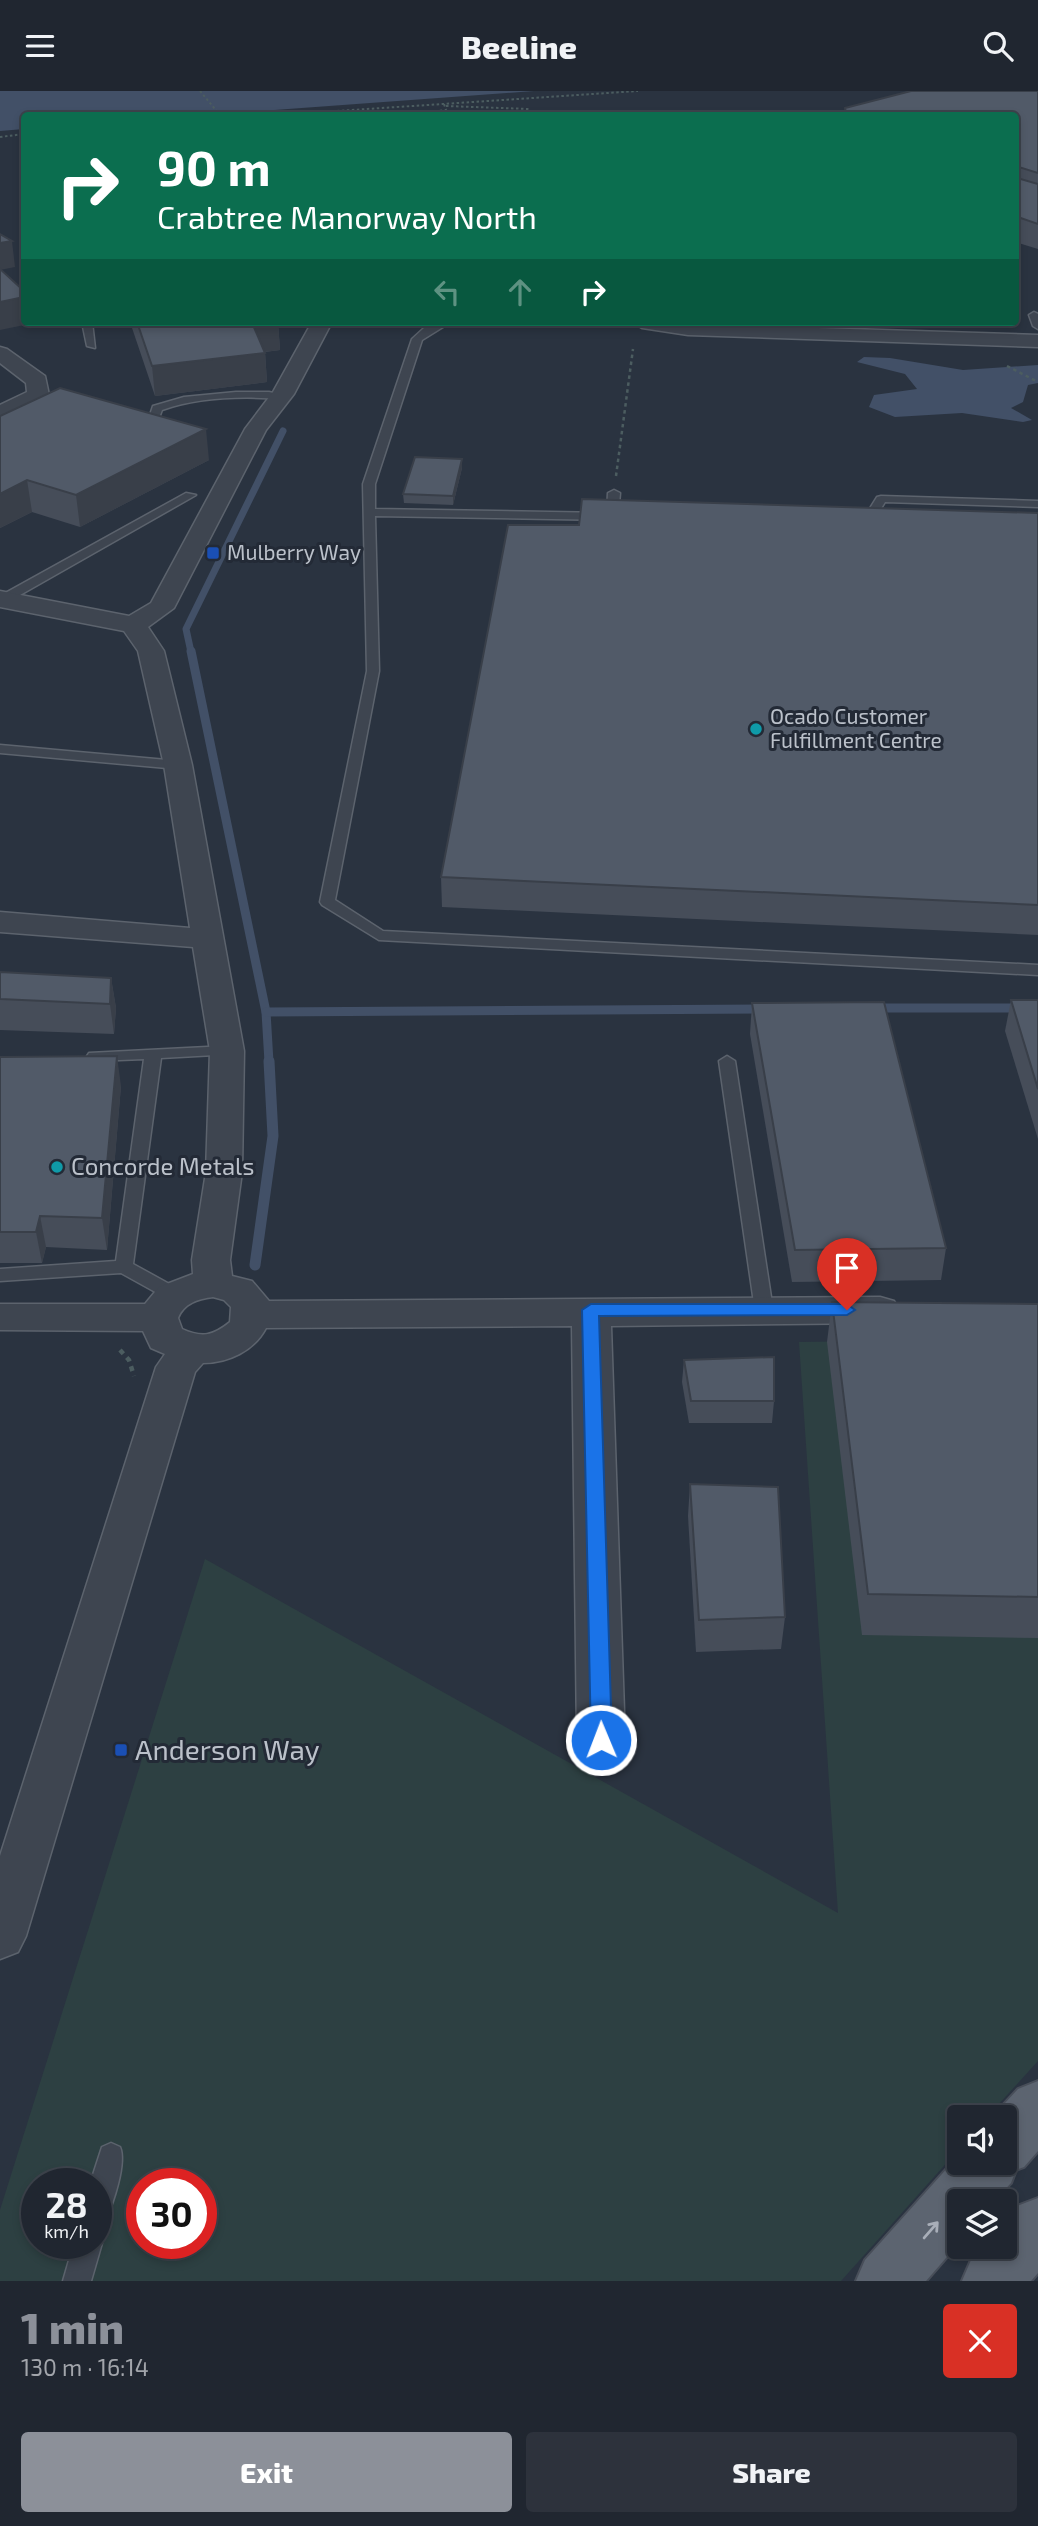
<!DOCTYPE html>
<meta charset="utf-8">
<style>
:root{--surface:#202630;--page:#2d323c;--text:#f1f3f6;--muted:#a2a5ab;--line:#3d434c;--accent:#8c9099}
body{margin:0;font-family:"Exo 2",sans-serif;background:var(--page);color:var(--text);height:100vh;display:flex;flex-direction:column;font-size:26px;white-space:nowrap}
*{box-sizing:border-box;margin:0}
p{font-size:23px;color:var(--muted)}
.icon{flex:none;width:38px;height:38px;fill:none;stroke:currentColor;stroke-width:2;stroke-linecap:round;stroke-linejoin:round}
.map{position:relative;height:2190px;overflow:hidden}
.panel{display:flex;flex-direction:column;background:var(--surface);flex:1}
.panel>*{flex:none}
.banner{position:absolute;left:21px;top:21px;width:998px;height:214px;border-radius:7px;box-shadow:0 4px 10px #0003,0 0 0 2px var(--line);background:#0b6e4f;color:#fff;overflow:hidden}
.buttons{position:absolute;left:947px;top:2014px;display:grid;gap:14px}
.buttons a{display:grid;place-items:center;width:70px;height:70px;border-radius:7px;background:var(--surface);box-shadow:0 4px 10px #0003,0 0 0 2px var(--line);font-size:35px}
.speed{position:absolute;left:21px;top:2077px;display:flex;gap:14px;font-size:35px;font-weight:700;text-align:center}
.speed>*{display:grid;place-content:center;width:91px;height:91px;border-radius:50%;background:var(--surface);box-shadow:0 4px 10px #0003,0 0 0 2px var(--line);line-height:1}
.speed small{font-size:18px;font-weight:400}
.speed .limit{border:10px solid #d22;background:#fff;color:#111}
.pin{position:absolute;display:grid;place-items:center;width:60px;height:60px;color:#fff;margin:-72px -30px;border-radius:50% 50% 50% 0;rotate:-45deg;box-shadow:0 0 7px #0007}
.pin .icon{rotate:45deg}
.me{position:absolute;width:77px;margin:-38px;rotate:359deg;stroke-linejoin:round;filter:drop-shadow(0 0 5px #0008)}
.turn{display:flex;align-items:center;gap:24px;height:147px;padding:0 21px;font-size:32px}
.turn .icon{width:91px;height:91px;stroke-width:2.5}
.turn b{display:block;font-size:49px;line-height:60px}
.lanes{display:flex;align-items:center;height:66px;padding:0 21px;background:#0003;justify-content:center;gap:35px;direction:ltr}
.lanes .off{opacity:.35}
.round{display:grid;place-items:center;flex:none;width:74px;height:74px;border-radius:7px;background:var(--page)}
.headline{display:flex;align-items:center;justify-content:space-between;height:119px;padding:0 21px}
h1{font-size:42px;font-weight:800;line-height:52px;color:var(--accent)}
.primary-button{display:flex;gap:14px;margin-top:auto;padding:14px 21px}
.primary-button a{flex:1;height:80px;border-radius:7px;background:var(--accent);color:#fff;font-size:28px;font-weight:800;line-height:80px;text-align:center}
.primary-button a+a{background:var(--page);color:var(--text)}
header{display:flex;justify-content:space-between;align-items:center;height:91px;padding:0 21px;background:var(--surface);font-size:32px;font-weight:800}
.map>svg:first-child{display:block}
</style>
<header><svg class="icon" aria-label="menu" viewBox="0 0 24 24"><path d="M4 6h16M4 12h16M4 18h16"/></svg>Beeline<svg class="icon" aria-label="search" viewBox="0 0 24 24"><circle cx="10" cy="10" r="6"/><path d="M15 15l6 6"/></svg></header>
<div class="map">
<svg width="1038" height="2190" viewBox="0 0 1038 2190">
<rect width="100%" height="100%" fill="#2a3340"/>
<path fill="#2d4042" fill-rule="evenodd" d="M 1038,1248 L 1038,1970 L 987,2026 L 959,2026 L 959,2058 L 841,2190 L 0,2190 L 0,2119 L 205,1468 L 838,1822 L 799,1251 ZM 37,2093 L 96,2093 L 96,2152 L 37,2152 ZM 142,2093 L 201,2093 L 201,2152 L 142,2152 Z"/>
<g fill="#425067">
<polygon points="0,0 534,0 205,24 24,24 24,38 0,40"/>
<polygon points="864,266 890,267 963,279 1038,274 1038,292 1028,294 1023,311 1011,317 1032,329 1023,331 962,322 895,326 869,316 874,304 917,298 905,283 857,271"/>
</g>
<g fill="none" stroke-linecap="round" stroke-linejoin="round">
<polyline stroke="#425067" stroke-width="7" points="191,561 186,538 283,340"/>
<g stroke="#425067" stroke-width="9">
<polyline points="191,560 266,921 269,971"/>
<polyline points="874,917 1038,917"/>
<polyline points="266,921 763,918"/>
</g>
<polyline stroke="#425067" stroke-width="11" points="255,1174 273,1045 269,970"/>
<defs>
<g id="lane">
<polygon points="1034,221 1038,223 1038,238 1033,235 1029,224"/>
<polygon points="82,231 92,231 95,257 87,255"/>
<polygon points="438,231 451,231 422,249 375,393 375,418 607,422 608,402 614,399 620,402 618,426 612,429 375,425 379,580 335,809 383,840 1038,874 1038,884 379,849 322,814 320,811 367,580 363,393 412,248 424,237"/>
<path d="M 236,301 L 269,301 L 287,305 L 282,308 C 243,305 199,306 162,319 L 157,332 L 148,330 L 153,315 L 184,306 Z"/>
<polygon points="186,402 196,404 6,512 0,512 0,505"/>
<polygon points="881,405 1038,410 1038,416 885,411 869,437 861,437 859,435 877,406"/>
<polygon points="0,654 178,670 185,674 178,678 0,662"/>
<polygon points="227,955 233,957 235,960 233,963 161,967 133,1173 182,1200 184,1204 182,1208 168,1208 121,1182 0,1190 0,1178 116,1170 144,968 95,970 89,968 87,965 89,962"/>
<polygon points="727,965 735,970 773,1219 764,1225 755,1219 719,970"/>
<path d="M 111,2052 L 120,2056 C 127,2072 113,2113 105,2130 L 96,2134 L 96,2093 L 90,2093 L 102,2056 Z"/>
<polygon points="96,2142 102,2152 91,2190 63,2190 74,2152 96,2152"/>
</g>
<g id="street">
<path d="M 312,231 L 332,231 L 294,303 L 266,339 L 174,517 L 148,536 L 164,560 L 192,674 L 244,960 L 242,1081 L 230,1169 L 232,1185 L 252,1190 L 269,1210 L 880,1206 L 894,1210 L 900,1219 L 894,1228 L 880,1232 L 611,1235 L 625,1649 L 618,1663 L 601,1669 L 584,1663 L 577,1649 L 572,1235 L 266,1237 C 254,1260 228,1272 203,1272 L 195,1281 L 26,1845 L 18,1861 L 0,1868 L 0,1765 L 156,1276 L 165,1263 L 151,1257 L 143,1240 L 0,1239 L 0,1213 L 145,1213 L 159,1196 L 193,1183 L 192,1169 L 206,1081 L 210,960 L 193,856 L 0,841 L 0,821 L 190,837 L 164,674 L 138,560 L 124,540 L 0,516 L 0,500 L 129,525 L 151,512 L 245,338 L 273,301 ZM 213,1206 L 224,1209 L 231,1216 L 230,1231 C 213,1245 202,1247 182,1238 L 178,1227 C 184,1212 198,1208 213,1206 Z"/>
<polygon points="632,231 1038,244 1038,256 688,244 642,237"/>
<polygon points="0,256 7,258 45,285 49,304 46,309 0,329 0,314 27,301 26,292 0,272"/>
</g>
<g id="primary">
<polygon points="1038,1990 1038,2060 1024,2076 1016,2079 1011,2092 994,2110 959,2110 959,2152 926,2190 856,2190 865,2169 959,2064 959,2072 1004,2072 1004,2026 992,2026 1018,1998"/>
<polygon points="1038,2107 1038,2182 1031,2190 962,2190 971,2169 982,2156 1004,2156 1004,2130 1017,2115"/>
</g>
</defs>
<use href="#lane" stroke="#5c636d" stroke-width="3"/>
<use href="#street" stroke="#5c636d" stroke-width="3"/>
<use href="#primary" stroke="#484e59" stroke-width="4"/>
<g stroke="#4c5d60" stroke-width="2" stroke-dasharray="2.5 2.5" stroke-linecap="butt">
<polyline points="200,0 220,24"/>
<polyline points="446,15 529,18"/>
<polyline points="277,24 638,0"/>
<polyline points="400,24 446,19 444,13"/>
<polyline points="0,46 24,43"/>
<polyline points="601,231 615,234"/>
</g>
<g stroke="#4c5d60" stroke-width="2.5" stroke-dasharray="3.5 3.5" stroke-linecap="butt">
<polyline points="1007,275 1038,291"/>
<polyline points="616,385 633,258"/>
</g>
<polyline stroke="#4c5d60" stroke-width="4.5" stroke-dasharray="5 5" stroke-linecap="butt" points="120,1259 129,1269 134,1285"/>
<use href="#lane" fill="#3e4550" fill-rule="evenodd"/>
<use href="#street" fill="#3e4550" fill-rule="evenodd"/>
<use href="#primary" fill="#5c6470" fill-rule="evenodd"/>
</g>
<g fill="#464d59">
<polygon points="1038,0 1038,158 1015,151 1015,24 844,24 845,17"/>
<polygon points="130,231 278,231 280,259 265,261 267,291 155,305"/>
<polygon points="0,325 209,369 80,436 32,421 0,437"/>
<polygon points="462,368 462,377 453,414 404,412 403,403"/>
<polygon points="1038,422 1038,844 442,816 441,786 579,434"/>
<polygon points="0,881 111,887 116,917 114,943 0,939"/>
<polygon points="1011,909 1038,909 1038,1048 1005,940"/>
<polygon points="752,912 946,1157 941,1189 792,1191 750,943"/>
<polygon points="0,966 121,995 107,1159 46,1156 42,1172 0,1172"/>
<polygon points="832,1211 1038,1213 1038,1547 862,1544 827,1251"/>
<polygon points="684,1269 774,1310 772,1332 689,1332 682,1291"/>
<polygon points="690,1393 785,1526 781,1558 696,1561 688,1425"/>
</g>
<g fill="#393f49">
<polygon points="12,150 15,176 0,179 0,152"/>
<polygon points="24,206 24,231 34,232 0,239 0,211"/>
<polygon points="273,231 278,231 280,259 255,262 253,234"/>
<polygon points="265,262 267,291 155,305 152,275"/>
<polygon points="206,338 209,369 80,436 76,404"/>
<polygon points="462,368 462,377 453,414 453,405"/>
<polygon points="27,389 32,421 0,437 0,403"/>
<polygon points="111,887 116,917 114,943 110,913"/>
<polygon points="117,965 121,995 107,1159 102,1127"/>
<polygon points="40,1125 46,1156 42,1172 36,1141"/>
</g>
<g fill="#515a68" stroke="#393f49" stroke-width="2">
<polygon points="911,0 1038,0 1038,82 1019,76 1015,79 1017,87 1038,93 1038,133 1015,125 1015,24 880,24 846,22 845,17"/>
<polygon points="0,143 12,150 0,152"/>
<polygon points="0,178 24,200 24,206 0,211"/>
<polygon points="137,231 273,231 253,234 265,262 152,275"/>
<polygon points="60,297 206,338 76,404 27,389 0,403 0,325"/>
<polygon points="415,366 462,368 453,405 403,403"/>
<polygon points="582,408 1038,422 1038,814 441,786 508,434 579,434"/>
<polygon points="0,881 111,887 110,913 0,908"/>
<polygon points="1011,909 1038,909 1038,998"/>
<polygon points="884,911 946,1157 795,1159 752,912"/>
<polygon points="117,965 102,1127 40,1125 36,1141 0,1141 0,966"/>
<polygon points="832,1211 1038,1213 1038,1506 868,1503"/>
<polygon points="774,1266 774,1310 691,1310 684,1269"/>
<polygon points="690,1393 778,1396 785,1526 699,1529"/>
</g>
<defs><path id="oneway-shaft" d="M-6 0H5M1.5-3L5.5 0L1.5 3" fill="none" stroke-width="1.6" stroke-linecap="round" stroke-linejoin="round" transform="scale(1.75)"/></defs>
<use stroke="#a8aeb8" href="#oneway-shaft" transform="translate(931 2139) rotate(-49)"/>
<polygon fill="#1a73e8" stroke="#114b97" stroke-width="2" points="591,1213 847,1213 855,1219 847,1224 599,1225 612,1649 609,1655 601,1658 594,1655 591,1649 582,1219"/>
<g fill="#1a4fb4" stroke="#232a36" stroke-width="2.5">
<rect x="206" y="455" width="14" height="14" rx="3.5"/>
<rect x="114" y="1652" width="14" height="14" rx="3.5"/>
</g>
<g fill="#0f9aa8" stroke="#232a36" stroke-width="2.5">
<circle cx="756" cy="638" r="7"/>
<circle cx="57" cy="1076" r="7"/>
</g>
<g text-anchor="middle" stroke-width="6" stroke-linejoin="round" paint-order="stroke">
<g font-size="21" fill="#bbc1ca" stroke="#232a36" text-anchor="start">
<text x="227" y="469">Mulberry Way</text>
<text x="770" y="633">Ocado Customer<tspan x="770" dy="24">Fulfillment Centre</tspan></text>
</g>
<g font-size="24" fill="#bbc1ca" stroke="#232a36" text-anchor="start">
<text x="71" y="1084">Concorde Metals</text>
</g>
<g font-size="28" fill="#bbc1ca" stroke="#232a36" text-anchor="start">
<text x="135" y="1669">Anderson Way</text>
</g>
</g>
</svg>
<div class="buttons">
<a><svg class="icon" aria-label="sound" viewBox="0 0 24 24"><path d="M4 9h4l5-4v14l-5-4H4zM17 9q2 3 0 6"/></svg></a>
<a><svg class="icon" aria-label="layers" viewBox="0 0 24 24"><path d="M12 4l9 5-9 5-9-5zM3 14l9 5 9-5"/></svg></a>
</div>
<div class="speed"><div>28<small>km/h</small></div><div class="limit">30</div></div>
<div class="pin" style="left:847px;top:1219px;background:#d93025"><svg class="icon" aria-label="arrive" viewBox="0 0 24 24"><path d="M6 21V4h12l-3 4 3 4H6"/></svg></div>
<svg class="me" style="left:601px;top:1649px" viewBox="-20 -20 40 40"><circle r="17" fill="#1a73e8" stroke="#fff" stroke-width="3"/><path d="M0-11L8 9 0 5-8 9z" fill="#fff"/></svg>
<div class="banner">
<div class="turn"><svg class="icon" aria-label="right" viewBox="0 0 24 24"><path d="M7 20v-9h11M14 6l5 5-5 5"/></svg><div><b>90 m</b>Crabtree Manorway North</div></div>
<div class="lanes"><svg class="icon off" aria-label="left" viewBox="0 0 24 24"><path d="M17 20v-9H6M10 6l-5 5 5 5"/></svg><svg class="icon off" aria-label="ahead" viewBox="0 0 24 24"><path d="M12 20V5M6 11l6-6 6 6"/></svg><svg class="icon" aria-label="right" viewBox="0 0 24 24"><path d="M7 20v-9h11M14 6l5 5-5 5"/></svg></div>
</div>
</div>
<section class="panel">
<div class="headline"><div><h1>1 min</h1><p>130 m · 16:14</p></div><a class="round" style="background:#d93025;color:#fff"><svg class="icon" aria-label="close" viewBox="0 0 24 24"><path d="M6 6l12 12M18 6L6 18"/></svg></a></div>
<div class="primary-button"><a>Exit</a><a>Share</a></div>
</section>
